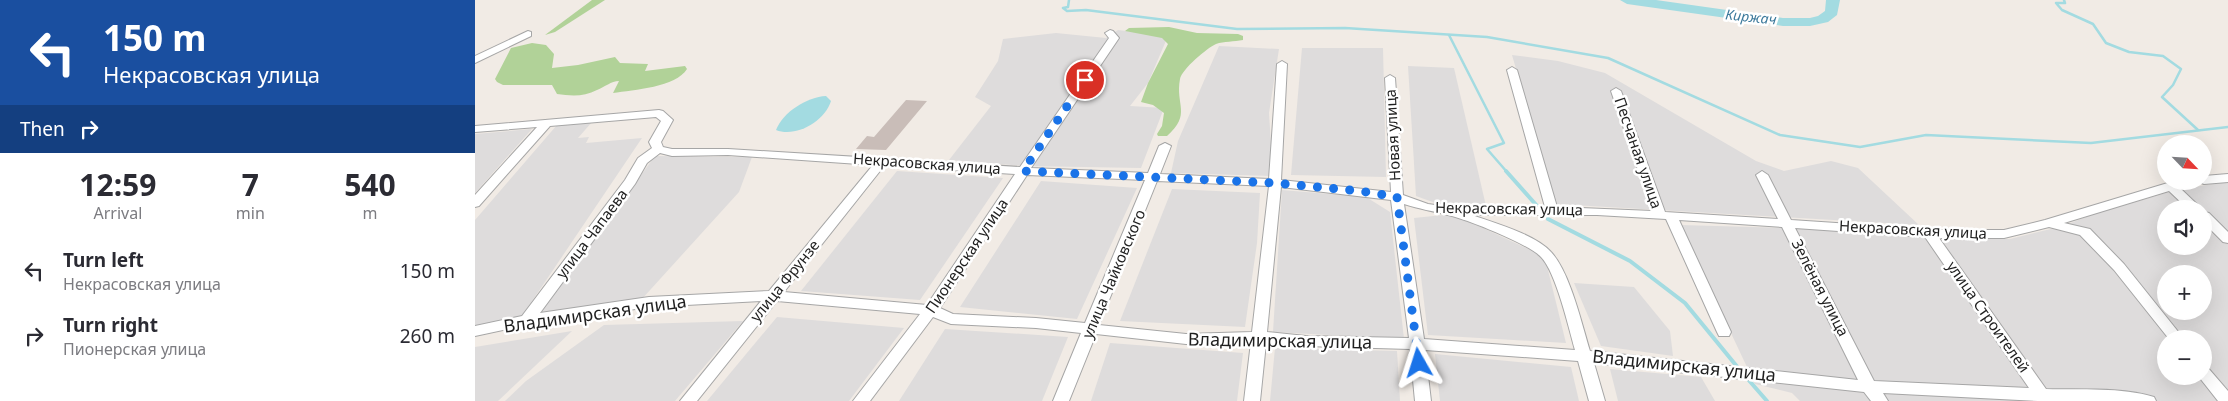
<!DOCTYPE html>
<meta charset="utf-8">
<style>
:root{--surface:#fff;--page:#f7f7f7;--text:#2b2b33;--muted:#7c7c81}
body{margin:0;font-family:"Noto Sans",sans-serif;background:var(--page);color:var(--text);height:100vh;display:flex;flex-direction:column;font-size:19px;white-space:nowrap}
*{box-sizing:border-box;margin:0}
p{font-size:16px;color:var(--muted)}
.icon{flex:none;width:28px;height:28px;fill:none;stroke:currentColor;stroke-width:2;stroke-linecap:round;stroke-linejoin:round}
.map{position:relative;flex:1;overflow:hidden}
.drawer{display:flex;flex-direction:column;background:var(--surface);width:475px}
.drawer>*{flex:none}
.top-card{background:#1a4fa0;color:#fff;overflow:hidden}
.needle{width:32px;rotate:115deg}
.tools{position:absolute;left:1682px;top:135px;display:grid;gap:10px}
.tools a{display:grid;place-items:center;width:55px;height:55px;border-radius:50%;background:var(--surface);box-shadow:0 5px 20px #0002;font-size:25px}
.pin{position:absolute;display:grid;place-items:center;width:42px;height:42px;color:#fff;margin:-21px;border:2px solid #fff;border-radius:50%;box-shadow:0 1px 5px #0007}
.me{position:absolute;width:55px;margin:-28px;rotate:354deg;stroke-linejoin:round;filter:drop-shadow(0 0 4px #0008)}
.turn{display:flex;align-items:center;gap:18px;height:105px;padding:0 20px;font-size:22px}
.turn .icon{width:65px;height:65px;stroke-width:2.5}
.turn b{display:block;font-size:35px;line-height:42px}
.then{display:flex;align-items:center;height:48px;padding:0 20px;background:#0003;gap:10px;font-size:19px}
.eta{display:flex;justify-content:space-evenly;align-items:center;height:85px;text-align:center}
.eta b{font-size:30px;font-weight:700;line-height:35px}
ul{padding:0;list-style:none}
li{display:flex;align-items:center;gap:15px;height:65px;padding:0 20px}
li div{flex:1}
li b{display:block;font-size:19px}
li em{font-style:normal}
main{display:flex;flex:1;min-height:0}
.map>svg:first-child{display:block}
</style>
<main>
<section class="drawer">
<div class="top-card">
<div class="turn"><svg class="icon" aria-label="left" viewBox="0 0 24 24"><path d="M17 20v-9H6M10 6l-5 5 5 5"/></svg><div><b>150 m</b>Некрасовская улица</div></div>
<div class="then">Then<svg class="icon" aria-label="right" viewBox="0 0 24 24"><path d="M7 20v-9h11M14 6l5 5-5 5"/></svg></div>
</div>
<div class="eta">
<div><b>12:59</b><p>Arrival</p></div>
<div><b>7</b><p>min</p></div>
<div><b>540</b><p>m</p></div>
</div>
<ul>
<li><svg class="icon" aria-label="left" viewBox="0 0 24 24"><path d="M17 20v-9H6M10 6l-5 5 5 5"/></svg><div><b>Turn left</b><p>Некрасовская улица</p></div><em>150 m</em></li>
<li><svg class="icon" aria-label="right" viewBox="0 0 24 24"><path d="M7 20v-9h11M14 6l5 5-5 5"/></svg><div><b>Turn right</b><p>Пионерская улица</p></div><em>260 m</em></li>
</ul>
</section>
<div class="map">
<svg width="1753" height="401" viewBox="0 0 1753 401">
<rect width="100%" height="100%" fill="#f1ebe5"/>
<g fill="#dedcdc" fill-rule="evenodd">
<polygon points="643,30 693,36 673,83 655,106 689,108 666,168 551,166 474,160 516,106 500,97 523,61 528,39 581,33 631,38"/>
<polygon points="744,46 804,49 794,113 798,176 696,173 703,141"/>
<polygon points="827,48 908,48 911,177 816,175"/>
<polygon points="1037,55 1083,61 1130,73 1281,161 1309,171 1356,161 1383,168 1444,225 1080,204"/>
<polygon points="933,66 979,68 1011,206 963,204 941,196"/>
<polygon points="117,122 103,138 114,137 111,143 167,138 45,319 0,326 0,220 82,125"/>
<polygon points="57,129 0,193 0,134"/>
<polygon points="180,156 277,157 264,192 166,300 66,312"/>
<polygon points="422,171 528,178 445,300 326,291"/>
<polygon points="566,181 662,188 602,319 485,307"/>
<path d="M 1744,183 L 1753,183 L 1753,401 L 1325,401 L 1317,393 L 1280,384 L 1205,225 L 1315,228 L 1457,238 L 1535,239 L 1588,226 L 1616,215 L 1701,190 ZM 1691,209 L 1729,209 L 1729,246 L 1691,246 ZM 1691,274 L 1729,274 L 1729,311 L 1691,311 ZM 1691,339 L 1729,339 L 1729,376 L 1691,376 Z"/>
<polygon points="697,189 785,193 782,243 770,327 645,321"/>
<polygon points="807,190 891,197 915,212 929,339 798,332"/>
<polygon points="978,214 1062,253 1071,262 1091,343 953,335 939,218"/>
<polygon points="1099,283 1159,287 1195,331 1198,356 1126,346"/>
<polygon points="302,317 429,328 374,401 232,401"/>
<polygon points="268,321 200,401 30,401 51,381 129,325"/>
<polygon points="470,329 593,337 567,401 424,401"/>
<polygon points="97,331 23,401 0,401 0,347"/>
<polygon points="635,343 768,353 762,401 616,401"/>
<polygon points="800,348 922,351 925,401 795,401"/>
<polygon points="960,354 1096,367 1104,401 965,401"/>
<polygon points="1135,369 1226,377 1240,401 1143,401"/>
</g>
<g fill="#b1d298">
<polygon points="117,0 130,0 80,32 70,35"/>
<path d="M 694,27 L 722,33 L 763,34 L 768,36 L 768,40 C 759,42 749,41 741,44 C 732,48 707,69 705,79 C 700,105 717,114 692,136 L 683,136 L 682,134 L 687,126 L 689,113 L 678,105 L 666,102 L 673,83 L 693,44 L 687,38 L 650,31 L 654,28 Z"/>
<path d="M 57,43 L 71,45 L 79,54 L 77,68 L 103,65 L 140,57 L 145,63 L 173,64 L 170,71 L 210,66 L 212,69 C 201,87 159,90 138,93 L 144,81 C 136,81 130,87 122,90 C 109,97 96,96 82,94 L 77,85 L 28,85 L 22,82 L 20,79 L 36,48 Z"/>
</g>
<path fill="#a3dbe1" d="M 351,96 L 356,101 C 350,121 321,138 301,130 C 308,112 332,97 351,96 Z"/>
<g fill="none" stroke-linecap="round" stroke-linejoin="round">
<g stroke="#a3dbe1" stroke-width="2.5">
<polyline points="594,0 593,7 588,8 592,11 611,10 762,29 870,28 1012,37 1133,58 1305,135 1385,147 1451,135 1616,143 1753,127"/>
<polyline points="1589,0 1590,3 1581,3 1587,10 1618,24 1631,43 1654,52 1688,56 1706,69 1698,85 1687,97 1723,130"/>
<polyline points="974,35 1029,143 1012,149 1032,172"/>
</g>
<g stroke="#a3dbe1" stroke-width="4">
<polyline points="1031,171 1063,207"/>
<polyline points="1073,219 1155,261 1210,303 1264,369"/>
<polyline points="1271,377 1292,401"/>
</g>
<polygon fill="#a3dbe1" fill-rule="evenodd" points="1145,0 1181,0 1308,18 1335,18 1343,16 1350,11 1351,0 1365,0 1362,15 1353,22 1335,26 1308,26 1152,4"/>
</g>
<polygon fill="#c9bdb8" points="431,100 452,101 411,150 381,149 392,136 399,137"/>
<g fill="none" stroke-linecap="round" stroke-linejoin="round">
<defs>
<g id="minor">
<path d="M 635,30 L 638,31 L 644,38 L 556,168 L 673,173 L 684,146 L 690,143 L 696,146 L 685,174 L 794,179 L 802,64 L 807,61 L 812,64 L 806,180 L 916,192 L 910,78 L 915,75 L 920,78 L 928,195 L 953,204 L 974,207 L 1070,207 L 1032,70 L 1037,67 L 1042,70 L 1082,207 L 1177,211 L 1136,91 L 1141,88 L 1146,91 L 1190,212 L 1303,219 L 1281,175 L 1287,171 L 1293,175 L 1316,220 L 1466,230 L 1529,230 L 1570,220 L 1696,182 L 1729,181 L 1729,176 L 1753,174 L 1753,182 L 1729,184 L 1724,182 L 1705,188 L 1727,209 L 1713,209 L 1694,191 L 1589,223 L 1615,229 L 1649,264 L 1709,339 L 1694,339 L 1639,270 L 1605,235 L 1574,227 L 1529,238 L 1464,238 L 1571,389 C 1605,390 1647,387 1679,397 L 1681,401 L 1563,401 L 1408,393 L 1413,401 L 1396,401 L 1389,392 L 1119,363 L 1130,401 L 1114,401 L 1103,361 L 950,350 L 956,401 L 940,401 L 935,349 L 831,346 L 791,343 L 785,401 L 769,401 L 776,342 L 711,344 L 621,334 L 594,401 L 578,401 L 606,333 L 561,328 L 476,324 L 458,317 L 395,401 L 378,401 L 445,314 L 302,301 L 222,401 L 205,401 L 286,301 L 174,307 L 52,325 L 0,336 L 0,326 L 47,316 L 150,180 L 163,158 L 177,148 L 174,142 L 186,121 L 181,117 L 75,126 L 4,206 L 0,207 L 0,195 L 62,127 L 0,132 L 0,126 L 184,110 L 188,111 L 198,120 L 186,142 L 188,147 L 197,149 L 253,149 L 545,167 L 634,38 L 630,33 ZM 185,153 L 197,156 L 253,155 L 398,165 L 294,291 L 174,297 L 65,313 L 160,184 L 172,163 ZM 409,166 L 540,174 L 452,305 L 309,292 ZM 552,175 L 670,180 L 610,323 L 561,318 L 478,314 L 465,308 ZM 682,181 L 794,186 L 777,332 L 711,334 L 624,325 ZM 806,187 L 916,200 L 934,338 L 831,336 L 792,332 ZM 929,204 C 944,209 958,211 973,215 C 991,219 1054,244 1066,257 C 1081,272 1094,329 1100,350 L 949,339 ZM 997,215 L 1122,215 L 1191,219 L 1242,332 L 1244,336 L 1254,336 L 1256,332 L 1204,220 L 1307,227 L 1383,380 L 1115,351 C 1107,325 1095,272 1076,252 C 1060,234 1019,223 997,215 ZM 1320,228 L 1450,237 L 1554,388 L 1399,381 Z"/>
<polygon points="53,31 56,32 56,36 0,63 0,56"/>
<polygon points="1729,212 1734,213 1753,232 1753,243 1748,242 1729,223"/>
<polygon points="1729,367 1734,369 1753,391 1753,401 1743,401 1724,377 1729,376"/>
</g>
</defs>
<use href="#minor" stroke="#a6a6a6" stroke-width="2"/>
<use href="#minor" fill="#fff" fill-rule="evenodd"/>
</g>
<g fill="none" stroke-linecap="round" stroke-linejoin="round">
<polyline stroke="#1a73e8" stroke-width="9" stroke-dasharray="0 16.2" points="610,80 548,171 800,183 885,191 922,197 944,363"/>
</g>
<g text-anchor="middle" stroke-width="5" stroke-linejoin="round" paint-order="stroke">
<g font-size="14" font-style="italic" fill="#3d7a9c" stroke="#fff">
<text transform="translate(1276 17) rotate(6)" y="5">Киржач</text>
</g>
<g font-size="15" fill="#1f1f1f" stroke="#fff">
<text transform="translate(918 135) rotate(-93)" y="5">Новая улица</text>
<text transform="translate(1163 153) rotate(71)" y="5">Песчаная улица</text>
<text transform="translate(452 164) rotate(4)" y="5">Некрасовская улица</text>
<text transform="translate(1034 209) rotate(1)" y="5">Некрасовская улица</text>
<text transform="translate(1438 230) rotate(3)" y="5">Некрасовская улица</text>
<text transform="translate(117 234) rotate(-53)" y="5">улица Чапаева</text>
<text transform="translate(492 256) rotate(-56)" y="5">Пионерская улица</text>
<text transform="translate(639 274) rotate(-67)" y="5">улица Чайковского</text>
<text transform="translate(310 281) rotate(-51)" y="5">улица Фрунзе</text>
<text transform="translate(1345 288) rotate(63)" y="5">Зелёная улица</text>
<text transform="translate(1513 317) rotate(55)" y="5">улица Строителей</text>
</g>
<g font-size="18" fill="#1f1f1f" stroke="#fff">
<text transform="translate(120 314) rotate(-8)" y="6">Владимирская улица</text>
<text transform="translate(805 341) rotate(1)" y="6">Владимирская улица</text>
<text transform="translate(1209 366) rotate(6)" y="6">Владимирская улица</text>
</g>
</g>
</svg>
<div class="tools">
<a><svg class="needle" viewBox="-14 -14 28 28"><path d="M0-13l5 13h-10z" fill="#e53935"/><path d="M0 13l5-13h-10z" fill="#7c7c81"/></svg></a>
<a><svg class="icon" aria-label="sound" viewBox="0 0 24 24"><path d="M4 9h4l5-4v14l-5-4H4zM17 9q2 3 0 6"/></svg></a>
<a>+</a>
<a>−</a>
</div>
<div class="pin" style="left:610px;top:80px;background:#d93025"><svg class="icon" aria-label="arrive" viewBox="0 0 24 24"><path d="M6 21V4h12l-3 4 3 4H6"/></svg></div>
<svg class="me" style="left:944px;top:363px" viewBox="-20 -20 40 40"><path d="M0-17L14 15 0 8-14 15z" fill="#1a73e8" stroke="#fff" stroke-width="4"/></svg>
</div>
</main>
